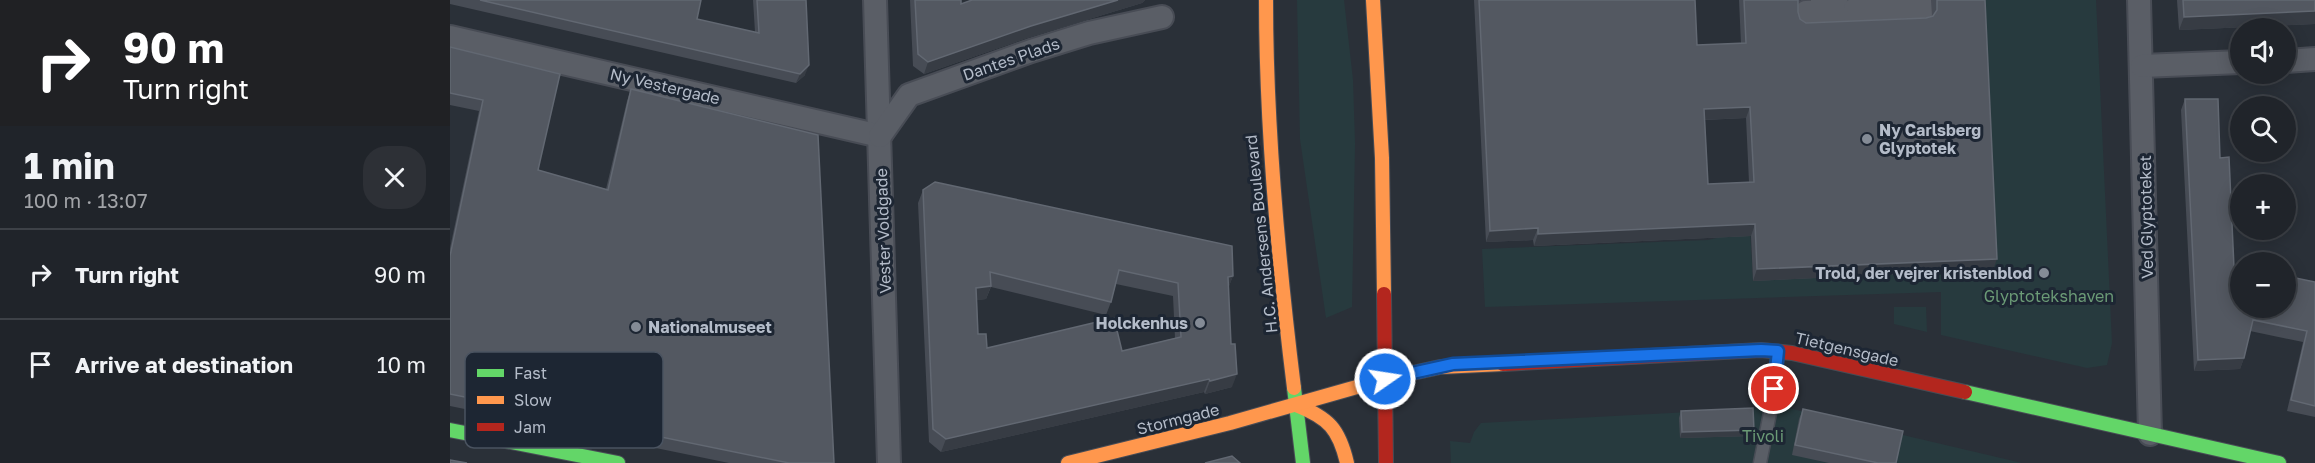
<!DOCTYPE html>
<meta charset="utf-8">
<style>
:root{--surface:#20242a;--page:#2d3036;--text:#f1f3f6;--muted:#a2a4a8;--line:#3d4147}
body{margin:0;font-family:"Golos Text",sans-serif;background:var(--page);color:var(--text);height:100vh;display:flex;flex-direction:column;font-size:22px;white-space:nowrap}
*{box-sizing:border-box;margin:0}
p{font-size:20px;color:var(--muted)}
.icon{flex:none;width:33px;height:33px;fill:none;stroke:currentColor;stroke-width:2;stroke-linecap:round;stroke-linejoin:round}
.map{position:relative;flex:1;overflow:hidden}
.details{display:flex;flex-direction:column;background:var(--surface);width:450px}
.details>*{flex:none}
.top-card{background:#202124;color:#fff;overflow:hidden}
.controls{position:absolute;left:1780px;top:18px;display:grid;gap:12px}
.controls a{display:grid;place-items:center;width:66px;height:66px;border-radius:50%;background:var(--surface);box-shadow:0 3px 15px #0003,0 0 0 2px var(--line);font-size:30px}
.pin{position:absolute;display:grid;place-items:center;width:51px;height:51px;color:#fff;margin:-26px;border:3px solid #fff;border-radius:50%;box-shadow:0 2px 6px #0007}
.me{position:absolute;width:66px;margin:-33px;rotate:77deg;stroke-linejoin:round;filter:drop-shadow(0 0 4px #0008)}
.turn{display:flex;align-items:center;gap:21px;height:126px;padding:0 24px;font-size:27px}
.turn .icon{width:78px;height:78px;stroke-width:2.5}
.turn b{display:block;font-size:42px;line-height:51px}
.round{display:grid;place-items:center;flex:none;width:63px;height:63px;border-radius:24px;background:var(--page)}
.head{display:flex;align-items:center;justify-content:space-between;height:102px;padding:0 24px}
h1{font-size:36px;font-weight:700;line-height:45px}
ul{padding:0;list-style:none}
li{display:flex;align-items:center;gap:18px;height:90px;padding:0 24px;border-top:2px solid var(--line)}
li div{flex:1}
li b{display:block;font-size:22px}
li em{font-style:normal}
main{display:flex;flex:1;min-height:0}
.map>svg:first-child{display:block}
</style>
<main>
<section class="details">
<div class="top-card">
<div class="turn"><svg class="icon" aria-label="right" viewBox="0 0 24 24"><path d="M7 20v-9h11M14 6l5 5-5 5"/></svg><div><b>90 m</b>Turn right</div></div>
</div>
<div class="head"><div><h1>1 min</h1><p>100 m · 13:07</p></div><a class="round"><svg class="icon" aria-label="close" viewBox="0 0 24 24"><path d="M6 6l12 12M18 6L6 18"/></svg></a></div>
<ul>
<li><svg class="icon" aria-label="right" viewBox="0 0 24 24"><path d="M7 20v-9h11M14 6l5 5-5 5"/></svg><div><b>Turn right</b></div><em>90 m</em></li>
<li><svg class="icon" aria-label="arrive" viewBox="0 0 24 24"><path d="M6 21V4h12l-3 4 3 4H6"/></svg><div><b>Arrive at destination</b></div><em>10 m</em></li>
</ul>
</section>
<div class="map">
<svg width="1865" height="463" viewBox="0 0 1865 463">
<rect width="100%" height="100%" fill="#2a3038"/>
<g fill="#273a3e">
<polygon points="847,0 894,0 903,80 905,144 902,307 876,318 850,139"/>
<polygon points="1530,0 1646,0 1662,343 1657,365 1637,368 1491,335 1491,292 1035,307 1032,249 1258,240 1300,230 1303,280"/>
<polygon points="1444,307 1476,307 1477,332 1444,324"/>
<polygon points="1334,407 1572,463 1001,463 1000,441 1020,443 1024,432 1031,423"/>
</g>
<g fill="none" stroke-linecap="round" stroke-linejoin="round">
<defs>
<polyline id="lane" points="1310,463 1321,408 1328,352"/>
<g id="street">
<polyline points="425,0 439,463"/>
<polyline points="1372,0 1372,11 1356,12 1357,22 1393,20 1392,10 1378,10 1378,0"/>
<polyline points="1458,0 1459,6 1405,9 1405,19 1471,16 1470,0"/>
<polyline points="1689,0 1700,434"/>
<polyline points="0,37 430,136"/>
<polyline points="1836,61 1865,59"/>
<polyline points="1692,66 1791,62"/>
<polyline points="430,136 459,95 581,51 639,33 712,17"/>
</g>
<g id="fast">
<polyline points="844,388 853,463"/>
<polyline points="1515,392 1829,463"/>
<polyline points="0,430 168,463"/>
</g>
<g id="slow">
<path d="M 816,0 C 816,130 828,259 844,388"/>
<polyline points="923,0 932,158 934,294"/>
<path d="M 846,405 C 879,418 889,429 897,463"/>
<polyline points="618,463 780,423 935,379 990,367 1053,364"/>
</g>
<g id="jam">
<polyline points="934,294 936,463"/>
<polyline points="1053,364 1311,350 1342,353 1515,392"/>
</g>
</defs>
<use href="#lane" stroke="#484c55" stroke-width="15"/>
<use href="#street" stroke="#484c55" stroke-width="26"/>
<use href="#fast" stroke="#484c55" stroke-width="16"/>
<use href="#slow" stroke="#484c55" stroke-width="16"/>
<use href="#jam" stroke="#484c55" stroke-width="16"/>
<use href="#lane" stroke="#5a5e66" stroke-width="12"/>
<use href="#street" stroke="#5a5e66" stroke-width="22"/>
<use href="#fast" stroke="#63d668" stroke-width="14"/>
<use href="#slow" stroke="#ff974d" stroke-width="14"/>
<use href="#jam" stroke="#b3261e" stroke-width="14"/>
</g>
<g fill="#474c55" fill-rule="evenodd">
<polygon points="0,0 251,0 247,19 305,32 303,0 356,0 355,75 346,83 0,4"/>
<polygon points="460,0 511,0 511,4 522,0 695,0 692,3 577,38 474,74 463,66"/>
<path d="M 1024,0 L 1245,0 L 1247,45 L 1291,44 L 1289,0 L 1351,0 L 1348,2 L 1348,12 L 1350,19 L 1356,23 L 1476,18 L 1483,15 L 1483,0 L 1535,0 L 1543,270 L 1303,281 L 1301,236 L 1084,246 L 1083,240 L 1036,242 ZM 1296,118 L 1299,182 L 1258,184 L 1255,120 Z"/>
<polygon points="1727,0 1865,0 1865,24 1729,30"/>
<polygon points="0,47 88,170 156,189 177,101 181,89 384,463 279,463 0,406 0,248 29,111 0,105"/>
<polygon points="1735,99 1770,158 1785,290 1865,282 1865,417 1837,411 1853,342 1800,331 1794,358 1790,369 1744,371 1731,110"/>
<path d="M 473,190 L 783,276 L 778,288 L 782,387 L 755,394 L 754,392 L 491,452 L 479,442 L 468,203 ZM 666,284 L 723,296 L 725,338 L 672,351 L 537,348 L 528,334 L 527,300 L 536,299 L 541,287 L 656,315 L 661,302 Z"/>
<polygon points="1353,409 1446,463 1379,463 1342,455 1349,419"/>
<polygon points="1231,411 1304,430 1302,436 1230,438 1229,418"/>
</g>
<g fill="#373c44">
<polygon points="668,0 695,0 692,3 577,38 474,74 478,62 581,26"/>
<polygon points="1865,11 1865,24 1729,30 1734,17"/>
<polygon points="359,65 355,75 346,83 350,74"/>
<polygon points="1300,107 1296,118 1250,120 1254,109"/>
<polygon points="1305,224 1301,236 1084,246 1088,234"/>
<polygon points="1088,228 1083,240 1036,242 1040,231"/>
<polygon points="1547,259 1543,270 1303,281 1307,269"/>
<polygon points="783,276 778,289 778,277"/>
<polygon points="541,286 536,299 521,301 526,288"/>
<polygon points="1794,358 1790,369 1744,371 1748,360"/>
<polygon points="787,374 782,387 755,394 760,381"/>
<polygon points="759,379 754,392 491,452 496,439"/>
<polygon points="1304,430 1302,436 1230,438 1232,432"/>
</g>
<g fill="#535861" stroke="#626872" stroke-width="1.5" fill-rule="evenodd">
<polygon points="30,0 251,0 247,19 309,33 307,0 356,0 359,65 350,74"/>
<polygon points="465,0 511,0 511,4 522,0 668,0 581,26 478,62 468,54"/>
<path d="M 1029,0 L 1245,0 L 1247,45 L 1296,43 L 1294,0 L 1348,0 L 1348,12 L 1350,19 L 1356,23 L 1476,18 L 1483,16 L 1487,10 L 1487,0 L 1535,0 L 1547,259 L 1307,269 L 1305,224 L 1088,234 L 1088,228 L 1040,231 ZM 1300,107 L 1304,182 L 1258,184 L 1254,109 Z"/>
<polygon points="1733,0 1865,0 1865,11 1734,17"/>
<polygon points="0,47 110,74 88,170 158,190 181,89 368,135 384,463 339,463 0,394 0,256 33,100 0,93"/>
<polygon points="1735,99 1768,99 1770,158 1779,157 1785,290 1791,273 1791,308 1836,308 1836,276 1865,282 1865,406 1841,400 1857,331 1803,320 1794,358 1748,360"/>
<path d="M 485,182 L 782,246 L 783,276 L 778,277 L 781,344 L 785,344 L 787,374 L 760,381 L 759,379 L 496,439 L 483,429 L 473,190 ZM 669,270 L 728,283 L 731,337 L 672,351 L 664,318 L 537,348 L 536,334 L 528,334 L 526,288 L 541,286 L 540,272 L 661,302 Z"/>
<polygon points="1303,408 1304,430 1232,432 1231,411"/>
<polygon points="1353,409 1453,431 1446,463 1428,463 1345,445"/>
<polygon points="782,456 790,463 755,463"/>
<polygon points="0,460 17,463 0,463"/>
</g>
<g fill="none" stroke-linecap="round" stroke-linejoin="round">
<defs>
<polyline id="route" points="935,379 1003,364 1311,350 1328,351 1324,389"/>
</defs>
<use href="#route" stroke="#114b97" stroke-width="15"/>
<use href="#route" stroke="#1a73e8" stroke-width="10"/>
</g>
<g fill="#848b96" stroke="#1d2633" stroke-width="2">
<circle cx="1417" cy="139" r="6"/>
<circle cx="1594" cy="273" r="6"/>
<circle cx="750" cy="323" r="6"/>
<circle cx="186" cy="327" r="6"/>
</g>
<g text-anchor="middle" stroke-width="6" stroke-linejoin="round" paint-order="stroke">
<g font-size="16" fill="#b4bcc9" stroke="#1d2633">
<text transform="translate(561 59) rotate(-19)" y="6">Dantes Plads</text>
<text transform="translate(215 86) rotate(13)" y="6">Ny Vestergade</text>
<text transform="translate(1696 217) rotate(-91)" y="6">Ved Glyptoteket</text>
<text transform="translate(433 231) rotate(-92)" y="6">Vester Voldgade</text>
<text transform="translate(811 234) rotate(-96)" y="6">H.C. Andersens Boulevard</text>
<text transform="translate(1397 349) rotate(13)" y="6">Tietgensgade</text>
<text transform="translate(728 419) rotate(-14)" y="6">Stormgade</text>
</g>
<g font-size="16" font-weight="bold" fill="#b4bcc9" stroke="#1d2633" text-anchor="start">
<text x="1429" y="136">Ny Carlsberg<tspan x="1429" dy="18">Glyptotek</tspan></text>
<text x="1582" y="279" text-anchor="end">Trold, der vejrer kristenblod</text>
<text x="738" y="329" text-anchor="end">Holckenhus</text>
<text x="198" y="333">Nationalmuseet</text>
</g>
<g font-size="16" fill="#6b9a76" stroke="#1d2633">
<text x="1599" y="302">Glyptotekshaven</text>
<text x="1313" y="442">Tivoli</text>
</g>
</g>
<rect x="15" y="352" width="198" height="96" rx="9" fill="#1d2633" stroke="#4a5360" stroke-width="1.5"/>
<rect x="27" y="369" width="27" height="8" fill="#63d668"/>
<rect x="27" y="396" width="27" height="8" fill="#ff974d"/>
<rect x="27" y="423" width="27" height="8" fill="#b3261e"/>
<g font-size="16" fill="#b4bcc9">
<text x="64" y="379">Fast</text>
<text x="64" y="406">Slow</text>
<text x="64" y="433">Jam</text>
</g>
</svg>
<div class="controls">
<a><svg class="icon" aria-label="sound" viewBox="0 0 24 24"><path d="M4 9h4l5-4v14l-5-4H4zM17 9q2 3 0 6"/></svg></a>
<a><svg class="icon" aria-label="search" viewBox="0 0 24 24"><circle cx="10" cy="10" r="6"/><path d="M15 15l6 6"/></svg></a>
<a>+</a>
<a>−</a>
</div>
<div class="pin" style="left:1324px;top:389px;background:#d93025"><svg class="icon" aria-label="arrive" viewBox="0 0 24 24"><path d="M6 21V4h12l-3 4 3 4H6"/></svg></div>
<svg class="me" style="left:935px;top:379px" viewBox="-20 -20 40 40"><circle r="17" fill="#1a73e8" stroke="#fff" stroke-width="3"/><path d="M0-11L8 9 0 5-8 9z" fill="#fff"/></svg>
</div>
</main>
